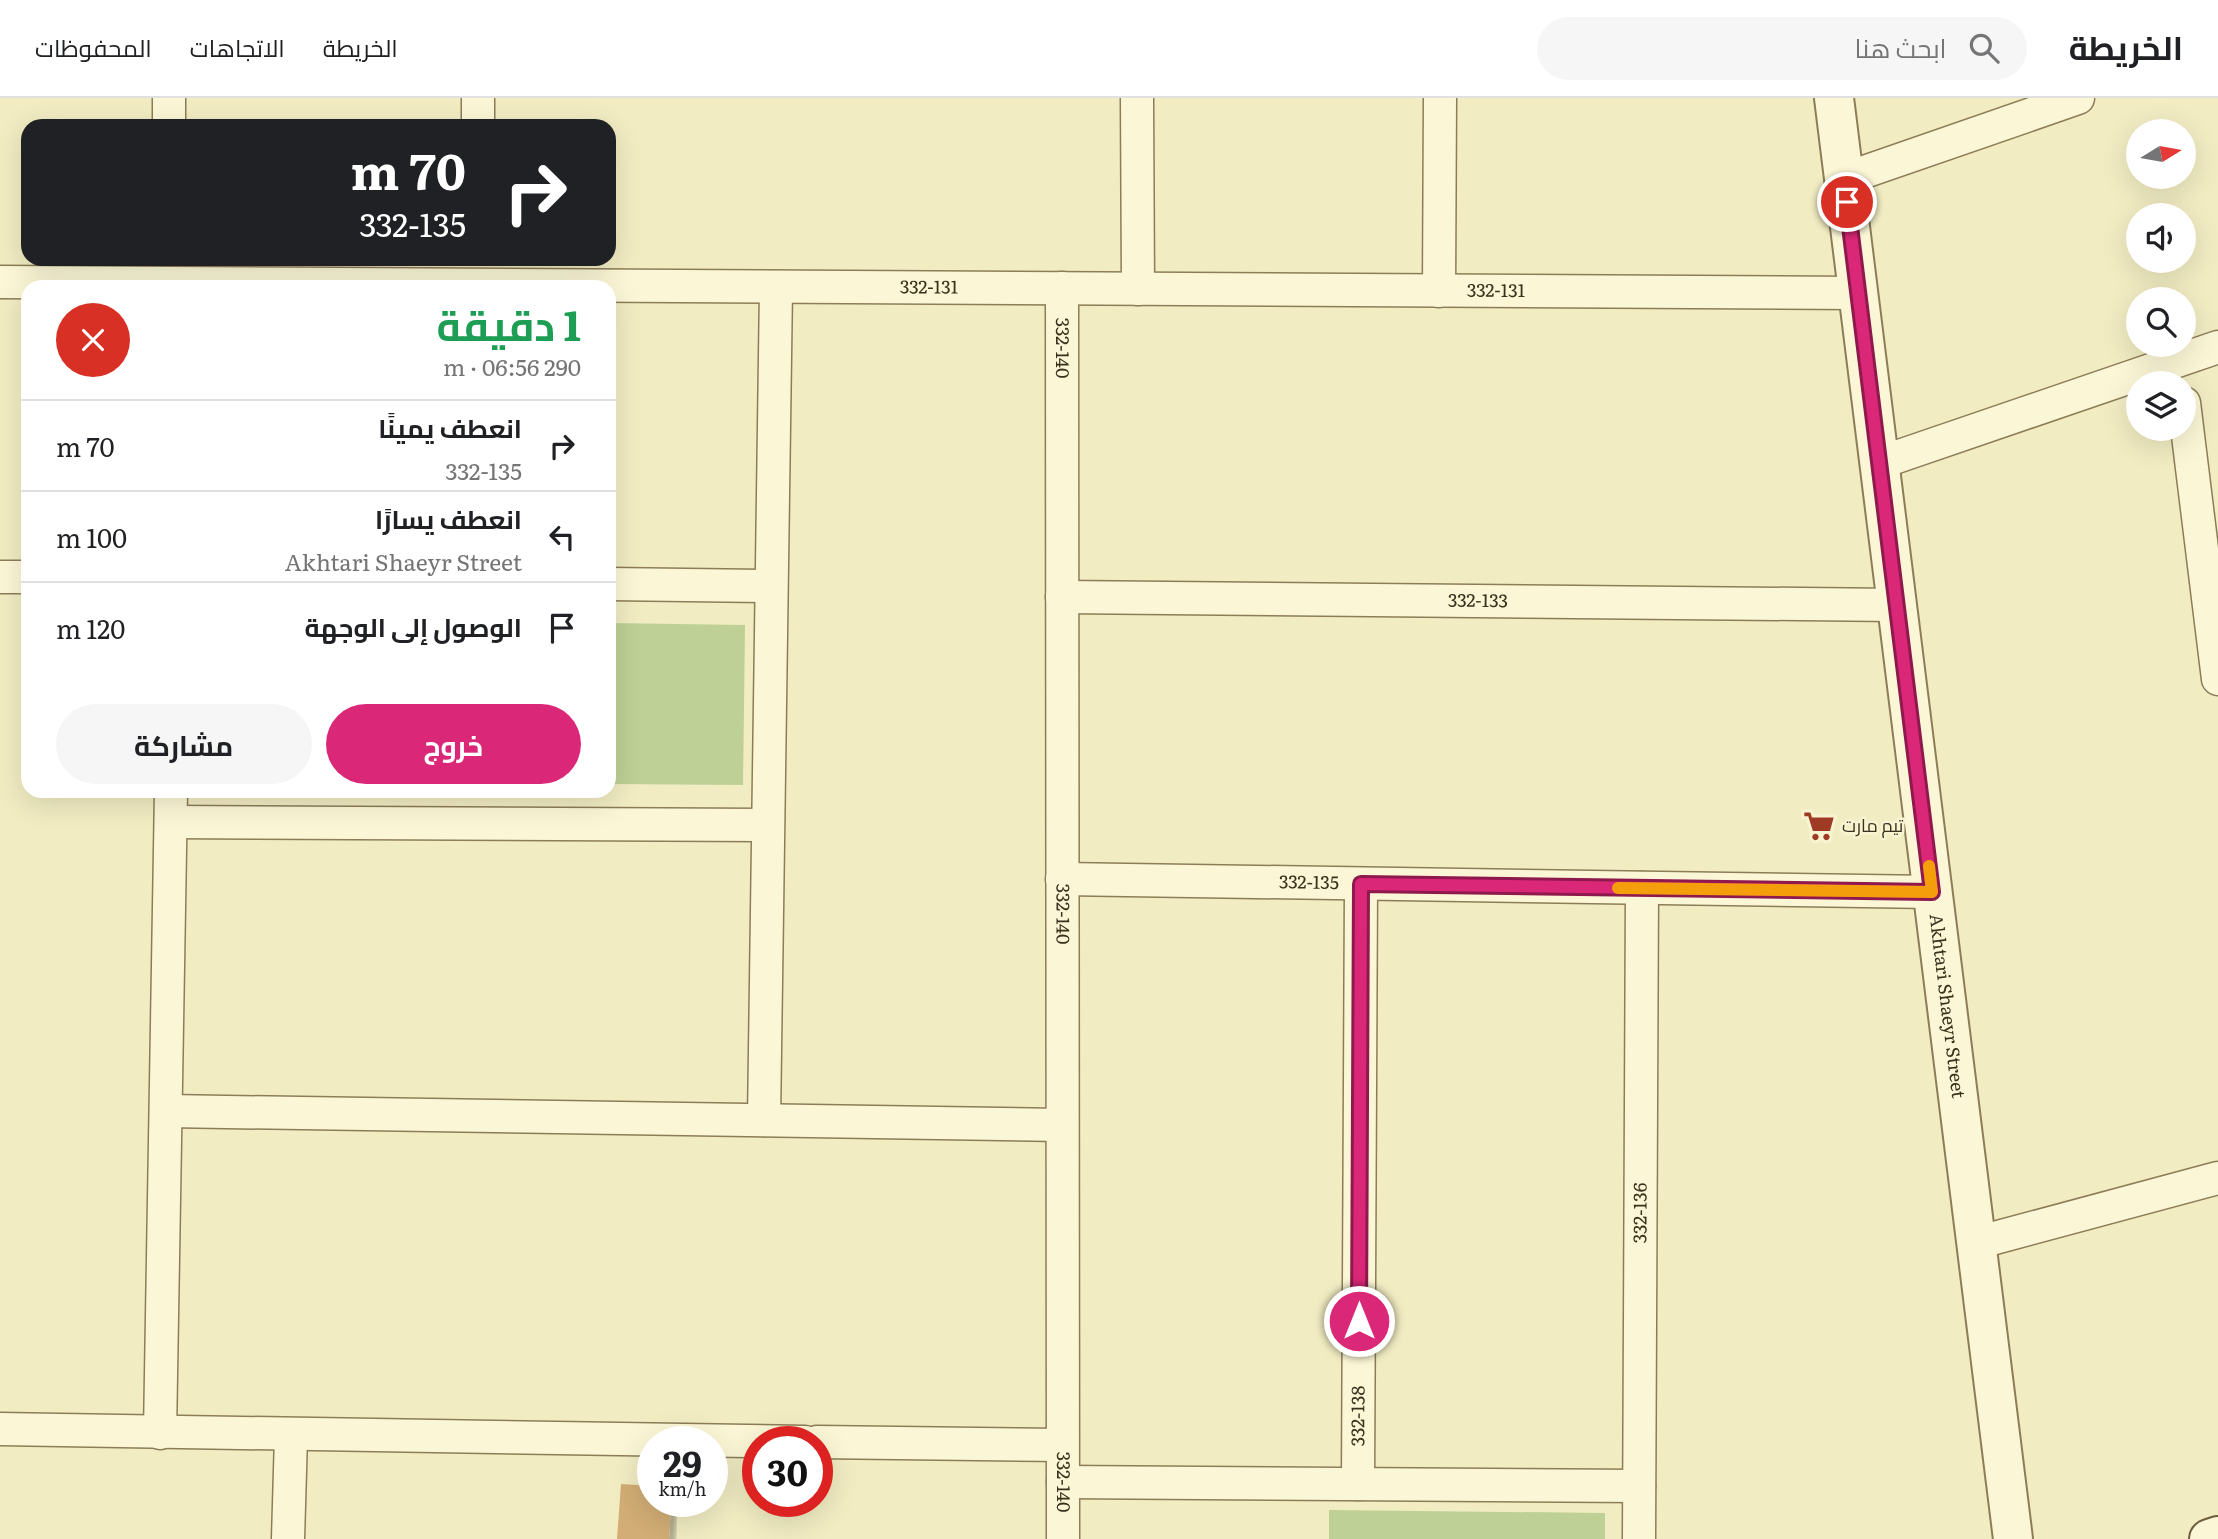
<!DOCTYPE html>
<html lang="ar">
<meta charset="utf-8">
<style>
:root{--surface:#fff;--page:#f6f6f6;--text:#202124;--muted:#757577;--line:#e0e0e0;--accent:#db2777}
body{margin:0;font-family:Literata,Cairo,serif;background:var(--page);color:var(--text);direction:rtl;height:100vh;display:flex;flex-direction:column;font-size:26px;white-space:nowrap}
*{box-sizing:border-box;margin:0}
p{font-size:23px;color:var(--muted)}
.icon{flex:none;width:38px;height:38px;fill:none;stroke:currentColor;stroke-width:2;stroke-linecap:round;stroke-linejoin:round}
.map{position:relative;flex:1;overflow:hidden;direction:ltr}
.panel{position:absolute;left:21px;top:182px;width:595px;height:518px;display:flex;flex-direction:column;background:var(--surface);border-radius:21px;box-shadow:0 7px 28px #0002;direction:rtl}
.panel>*{flex:none}
.guide{position:absolute;left:21px;top:21px;width:595px;height:147px;border-radius:21px;box-shadow:0 7px 28px #0002;direction:rtl;background:#202124;color:#fff;overflow:hidden}
.needle{width:46px;rotate:79deg}
.fabs{position:absolute;left:2126px;top:21px;display:grid;gap:14px}
.fabs a{display:grid;place-items:center;width:70px;height:70px;border-radius:50%;background:var(--surface);box-shadow:0 7px 28px #0002;font-size:35px}
.speed{position:absolute;left:637px;top:1328px;display:flex;gap:14px;font-size:35px;font-weight:700;text-align:center}
.speed>*{display:grid;place-content:center;width:91px;height:91px;border-radius:50%;background:var(--surface);box-shadow:0 7px 28px #0002;line-height:1}
.speed small{font-size:18px;font-weight:400}
.speed .limit{border:10px solid #d22;background:#fff;color:#111}
.pin{position:absolute;display:grid;place-items:center;width:60px;height:60px;color:#fff;margin:-30px;border:4px solid #fff;border-radius:50%;box-shadow:0 2px 7px #0007}
.me{position:absolute;width:77px;margin:-38px;rotate:0deg;stroke-linejoin:round;filter:drop-shadow(0 0 5px #0008)}
.turn{display:flex;align-items:center;gap:24px;height:147px;padding:0 35px;font-size:32px}
.turn .icon{width:91px;height:91px;stroke-width:2.5}
.turn b{display:block;font-size:49px;line-height:60px}
.round{display:grid;place-items:center;flex:none;width:74px;height:74px;border-radius:37px;background:var(--page)}
.overview{display:flex;align-items:center;justify-content:space-between;height:119px;padding:0 35px}
h1{font-size:42px;font-weight:700;line-height:52px;color:#1e9e55}
.button{display:flex;gap:14px;margin-top:auto;padding:14px 35px}
.button a{flex:1;height:80px;border-radius:42px;background:var(--accent);color:#fff;font-size:28px;font-weight:700;line-height:80px;text-align:center}
.button a+a{background:var(--page);color:var(--text)}
ul{padding:0;list-style:none}
li{display:flex;align-items:center;gap:21px;height:91px;padding:0 35px;border-top:2px solid var(--line)}
li div{flex:1}
li b{display:block;font-size:26px}
li em{font-style:normal}
header{display:flex;align-items:center;gap:42px;box-sizing:border-box;height:98px;padding:0 35px;background:var(--surface);border-bottom:2px solid var(--line)}
header strong{font-size:33px}
nav{display:flex;gap:38px;margin-inline-start:auto;font-size:24px}
.search{width:490px;height:63px;background:var(--page);display:flex;align-items:center;gap:18px;box-sizing:border-box;padding:0 24px;border-radius:38px;color:var(--muted);font-size:26px}
.map>svg:first-child{display:block}
</style>
<header>
<strong>الخريطة</strong>
<div class="search"><svg class="icon" aria-label="search" viewBox="0 0 24 24"><circle cx="10" cy="10" r="6"/><path d="M15 15l6 6"/></svg>ابحث هنا</div>
<nav><a>الخريطة</a><a>الاتجاهات</a><a>المحفوظات</a></nav>
</header>
<div class="map">
<svg width="2218" height="1441" viewBox="0 0 2218 1441">
<defs>
<filter id="shadow"><feDropShadow dx="6" dy="6" stdDeviation="2" flood-color="#0004"/></filter>
</defs>
<rect width="100%" height="100%" fill="#f1ecc2"/>
<g fill="#bed095">
<polygon points="609,525 745,527 743,687 609,686"/>
<polygon points="1329,1412 1605,1415 1605,1441 1329,1441"/>
</g>
<polygon fill="#d2ad75" filter="url(#shadow)" points="621,1386 653,1388 653,1404 671,1404 669,1441 617,1441"/>
<g fill="none" stroke-linecap="round" stroke-linejoin="round">
<defs>
<g id="minor">
<polyline points="1137,0 1138,191"/>
<polyline points="169,28 169,0"/>
<polyline points="478,28 478,0"/>
<polyline points="1844,81 2078,0"/>
<path id="s1" d="M 0,184 L 1858,195"/>
<path id="s2" d="M 1062,190 L 1063,1441"/>
<polyline points="1439,193 1440,0"/>
<polyline points="2184,305 2218,581"/>
<polyline points="1879,365 2218,249"/>
<polyline points="0,479 28,479"/>
<polyline points="609,486 771,488"/>
<path id="s3" d="M 1062,499 L 1897,507"/>
<polyline points="171,724 767,727"/>
<path id="s4" d="M 1062,781 L 1932,794"/>
<polyline points="167,1013 1062,1027"/>
<polyline points="764,1022 776,189"/>
<polyline points="1976,1145 2218,1080"/>
<polyline points="0,1331 805,1344"/>
<polyline points="160,1335 171,693"/>
<polyline points="817,1344 1062,1347"/>
<polyline points="1063,1384 1639,1388"/>
<path id="s5" d="M 1358,1386 L 1361,786"/>
<polyline points="288,1441 291,1338"/>
<path id="s6" d="M 1639,1441 L 1642,790"/>
</g>
<g id="tertiary">
<path id="s7" d="M 1834,0 L 2013,1441"/>
</g>
<polyline id="secondary" points="2209,1441 2218,1438"/>
</defs>
<use href="#minor" stroke="#8c7d58" stroke-width="35"/>
<use href="#tertiary" stroke="#8c7d58" stroke-width="42"/>
<use href="#secondary" stroke="#6e5e3b" stroke-width="42"/>
<use href="#minor" stroke="#fbf7d6" stroke-width="32"/>
<use href="#tertiary" stroke="#fbf7d6" stroke-width="38"/>
<use href="#secondary" stroke="#fbf7d6" stroke-width="38"/>
</g>
<g fill="none" stroke-linecap="round" stroke-linejoin="round">
<defs>
<polyline id="route" points="1359,1223 1361,786 1932,794 1847,104"/>
</defs>
<use href="#route" stroke="#8e194d" stroke-width="18"/>
<use href="#route" stroke="#db2777" stroke-width="12"/>
<polyline stroke="#f59e0b" stroke-width="12" points="1618,790 1932,794 1929,768"/>
</g>
<defs>
<symbol id="supermarket-bare" viewBox="-9 -9 18 18"><path d="M-6-5.5h2.5l.6 2H6L4.5 2H-2.5L-4.4-4H-6ZM-1.5 3.2a1.3 1.3 0 1 0 .1 0ZM3 3.2a1.3 1.3 0 1 0 .1 0Z" fill="#9f3a24" stroke="#f8f4d2" stroke-width="2.5" paint-order="stroke"/></symbol>
</defs>
<g fill-rule="evenodd">
<use href="#supermarket-bare" x="1797" y="706" width="44" height="44"/>
</g>
<g text-anchor="middle" stroke-width="5" stroke-linejoin="round" paint-order="stroke">
<g font-size="18" fill="#3b311d" stroke="#f8f4d2">
<text dy="6" stroke="none"><textPath href="#s1" startOffset="929">332-131</textPath></text>
<text dy="6" stroke="none"><textPath href="#s1" startOffset="1496">332-131</textPath></text>
<text dy="6" stroke="none"><textPath href="#s2" startOffset="60">332-140</textPath></text>
<text dy="6" stroke="none"><textPath href="#s3" startOffset="416">332-133</textPath></text>
<text dy="6" stroke="none"><textPath href="#s4" startOffset="247">332-135</textPath></text>
<text dy="6" stroke="none"><textPath href="#s2" startOffset="626">332-140</textPath></text>
<text dy="6" stroke="none"><textPath href="#s7" startOffset="915">Akhtari Shaeyr Street</textPath></text>
<text dy="6" stroke="none"><textPath href="#s6" startOffset="326">332-136</textPath></text>
<text dy="6" stroke="none"><textPath href="#s5" startOffset="68">332-138</textPath></text>
<text dy="6" stroke="none"><textPath href="#s2" startOffset="1194">332-140</textPath></text>
</g>
<g font-size="18" fill="#3b311d" stroke="#f8f4d2" text-anchor="start">
<text x="1842" y="734">تيم مارت</text>
</g>
</g>
</svg>
<div class="fabs">
<a><svg class="needle" viewBox="-14 -14 28 28"><path d="M0-13l5 13h-10z" fill="#e53935"/><path d="M0 13l5-13h-10z" fill="#757577"/></svg></a>
<a><svg class="icon" aria-label="sound" viewBox="0 0 24 24"><path d="M4 9h4l5-4v14l-5-4H4zM17 9q2 3 0 6"/></svg></a>
<a><svg class="icon" aria-label="search" viewBox="0 0 24 24"><circle cx="10" cy="10" r="6"/><path d="M15 15l6 6"/></svg></a>
<a><svg class="icon" aria-label="layers" viewBox="0 0 24 24"><path d="M12 4l9 5-9 5-9-5zM3 14l9 5 9-5"/></svg></a>
</div>
<div class="speed"><div>29<small>km/h</small></div><div class="limit">30</div></div>
<div class="pin" style="left:1847px;top:104px;background:#d93025"><svg class="icon" aria-label="arrive" viewBox="0 0 24 24"><path d="M6 21V4h12l-3 4 3 4H6"/></svg></div>
<svg class="me" style="left:1359px;top:1223px" viewBox="-20 -20 40 40"><circle r="17" fill="#db2777" stroke="#fff" stroke-width="3"/><path d="M0-11L8 9 0 5-8 9z" fill="#fff"/></svg>
<div class="guide">
<div class="turn"><svg class="icon" aria-label="right" viewBox="0 0 24 24"><path d="M7 20v-9h11M14 6l5 5-5 5"/></svg><div><b>70 m</b>332-135</div></div>
</div>
<section class="panel">
<div class="overview"><div><h1>1 دقيقة</h1><p>290 m · 06:56</p></div><a class="round" style="background:#d93025;color:#fff"><svg class="icon" aria-label="close" viewBox="0 0 24 24"><path d="M6 6l12 12M18 6L6 18"/></svg></a></div>
<ul>
<li><svg class="icon" aria-label="right" viewBox="0 0 24 24"><path d="M7 20v-9h11M14 6l5 5-5 5"/></svg><div><b>انعطف يمينًا</b><p>332-135</p></div><em>70 m</em></li>
<li><svg class="icon" aria-label="left" viewBox="0 0 24 24"><path d="M17 20v-9H6M10 6l-5 5 5 5"/></svg><div><b>انعطف يسارًا</b><p>Akhtari Shaeyr Street</p></div><em>100 m</em></li>
<li><svg class="icon" aria-label="arrive" viewBox="0 0 24 24"><path d="M6 21V4h12l-3 4 3 4H6"/></svg><div><b>الوصول إلى الوجهة</b></div><em>120 m</em></li>
</ul>
<div class="button"><a>خروج</a><a>مشاركة</a></div>
</section>
</div>
